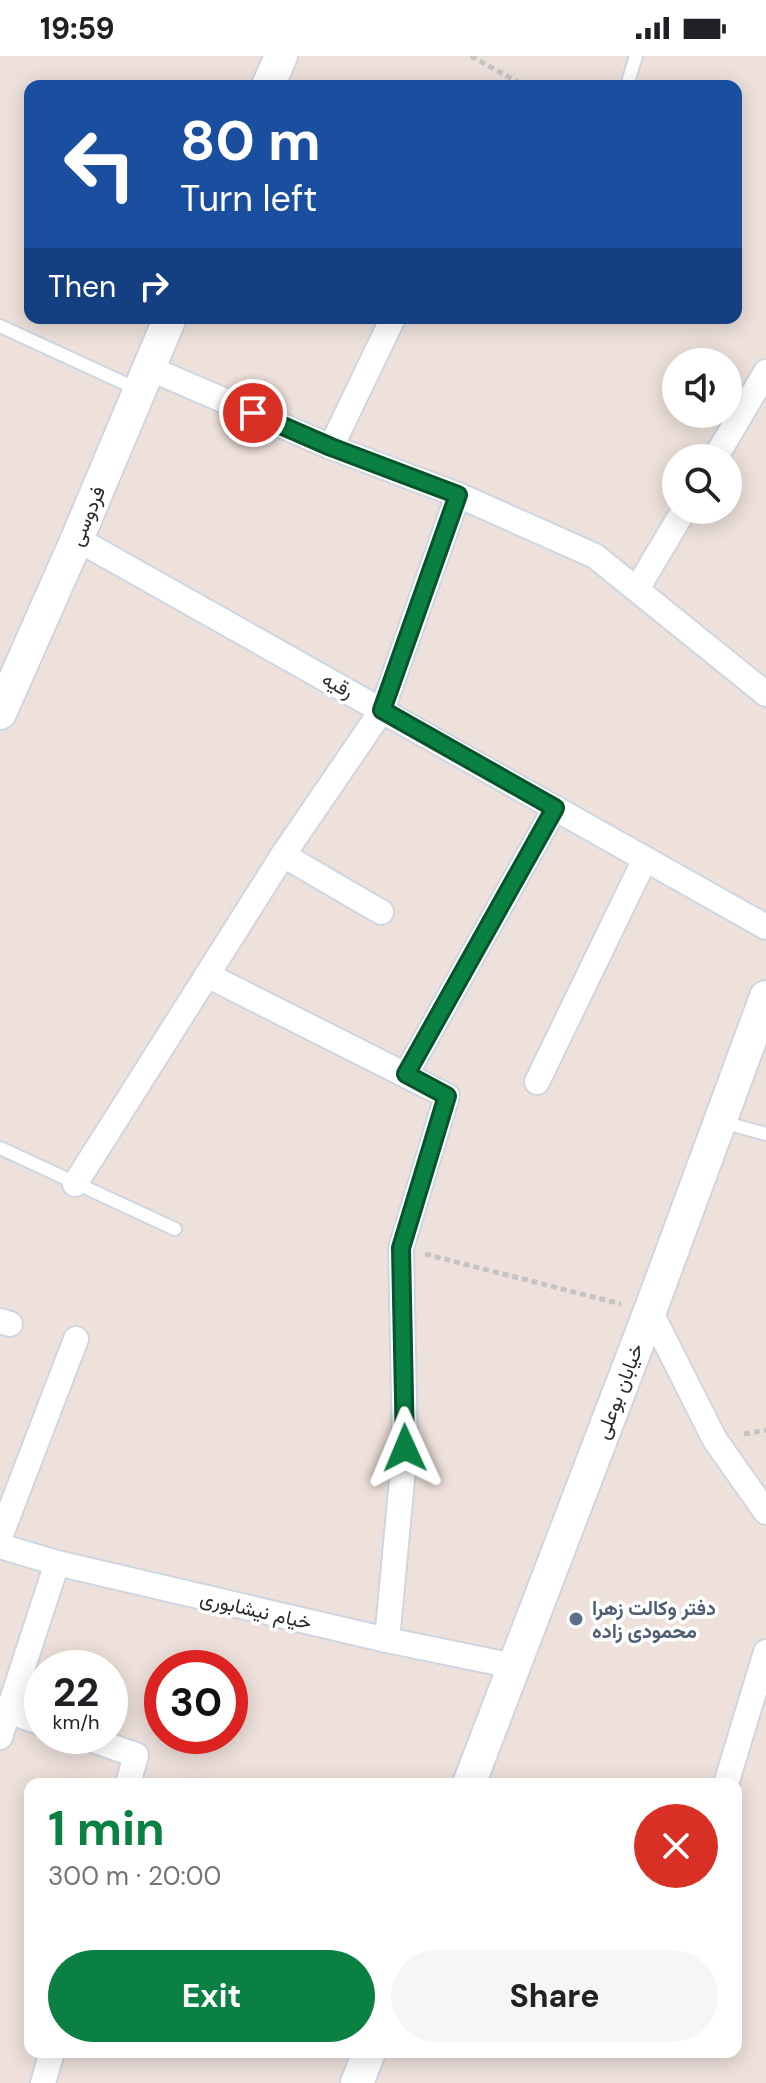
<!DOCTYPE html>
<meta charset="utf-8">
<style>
:root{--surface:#fff;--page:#f6f6f6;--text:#202124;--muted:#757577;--accent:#0b8043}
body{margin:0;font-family:"DM Sans",Vazirmatn,sans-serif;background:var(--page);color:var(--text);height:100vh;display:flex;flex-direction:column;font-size:30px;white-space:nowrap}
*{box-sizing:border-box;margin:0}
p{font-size:26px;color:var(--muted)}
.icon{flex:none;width:44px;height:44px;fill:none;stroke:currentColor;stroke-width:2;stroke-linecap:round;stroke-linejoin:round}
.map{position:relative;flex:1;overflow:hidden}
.sheet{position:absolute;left:24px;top:1722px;width:718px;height:280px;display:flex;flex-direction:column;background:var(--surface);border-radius:16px;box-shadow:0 4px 20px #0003}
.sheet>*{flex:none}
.banner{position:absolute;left:24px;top:24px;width:718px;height:244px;border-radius:16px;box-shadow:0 4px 20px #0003;background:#1a4fa0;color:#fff;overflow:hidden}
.fabs{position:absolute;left:662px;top:292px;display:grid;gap:16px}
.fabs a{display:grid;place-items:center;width:80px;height:80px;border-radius:50%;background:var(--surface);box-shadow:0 4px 20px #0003;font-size:40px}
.speed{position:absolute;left:24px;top:1594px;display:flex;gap:16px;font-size:40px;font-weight:700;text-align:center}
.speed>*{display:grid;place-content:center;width:104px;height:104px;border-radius:50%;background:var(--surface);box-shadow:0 4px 20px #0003;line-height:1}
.speed small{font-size:20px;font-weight:400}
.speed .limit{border:12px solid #d22;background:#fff;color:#111}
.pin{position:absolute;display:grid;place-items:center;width:68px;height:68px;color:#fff;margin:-34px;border:4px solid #fff;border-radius:50%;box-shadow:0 2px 8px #0007}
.me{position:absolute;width:88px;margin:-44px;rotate:359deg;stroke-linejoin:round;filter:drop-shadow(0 0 6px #0008)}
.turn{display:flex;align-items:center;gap:28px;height:168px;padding:0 24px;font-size:36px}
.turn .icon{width:104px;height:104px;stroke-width:2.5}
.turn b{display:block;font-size:56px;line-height:68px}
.then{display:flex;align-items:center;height:76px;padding:0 24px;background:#0003;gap:16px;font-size:30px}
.round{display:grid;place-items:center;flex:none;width:84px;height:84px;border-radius:42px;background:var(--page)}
.overview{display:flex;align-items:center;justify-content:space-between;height:136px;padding:0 24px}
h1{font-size:48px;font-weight:700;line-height:60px;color:var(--accent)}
.cta{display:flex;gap:16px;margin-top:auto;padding:16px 24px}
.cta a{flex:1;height:92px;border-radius:48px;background:var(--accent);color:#fff;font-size:32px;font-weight:700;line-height:92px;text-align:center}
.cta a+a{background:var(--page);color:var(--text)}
.status{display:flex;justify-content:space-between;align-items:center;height:56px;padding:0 40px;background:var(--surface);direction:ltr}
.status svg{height:22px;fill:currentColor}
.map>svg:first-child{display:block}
</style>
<div class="status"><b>19:59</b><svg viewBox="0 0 49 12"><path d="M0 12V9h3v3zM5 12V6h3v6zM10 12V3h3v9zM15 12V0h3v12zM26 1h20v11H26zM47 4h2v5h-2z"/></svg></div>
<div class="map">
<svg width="766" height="2027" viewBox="0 0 766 2027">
<rect width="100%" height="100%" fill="#eee1dc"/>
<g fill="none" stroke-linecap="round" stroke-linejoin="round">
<defs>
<g id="lane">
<polyline points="629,23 636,0"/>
<polyline points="0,270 139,334"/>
<polyline points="723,1066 766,1078"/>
<polyline points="0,1092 175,1173"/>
</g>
<g id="street">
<polyline points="149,312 331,391 458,439 595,500 766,638"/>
<polyline points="331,391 393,262"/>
<polyline points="715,402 766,316"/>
<polyline points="77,483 766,871"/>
<polyline points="637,533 684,454"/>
<polyline points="283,799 381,856"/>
<polyline points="207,919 447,1040 401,1192 405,1392 387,1584"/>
<polyline points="406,1018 555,752"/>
<polyline points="537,1026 645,803"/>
<polyline points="75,1128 283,799 382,654 458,439"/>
<polyline points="650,1255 715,1384 766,1456"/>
<polyline points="0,1265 10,1268"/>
<polyline points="0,1481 76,1283"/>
<polyline points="0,1490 57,1507 387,1584 514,1610"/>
<polyline points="0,1652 42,1667"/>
<polyline points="81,1680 136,1699 128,1728"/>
<polyline points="0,1681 57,1507"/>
<polyline points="726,1728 766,1596"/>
<polyline points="43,2027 52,1996"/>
</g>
<g id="secondary">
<polyline points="268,30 281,0"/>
<polyline points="0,657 77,483 170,262"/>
<polyline points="469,1728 650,1255 766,941"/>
<polyline points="357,2027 369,1996"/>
</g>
</defs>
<use href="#lane" stroke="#ced6e1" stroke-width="16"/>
<use href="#street" stroke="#ced6e1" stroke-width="28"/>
<use href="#secondary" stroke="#ced6e1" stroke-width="36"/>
<g stroke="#c4c4c4" stroke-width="5" stroke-dasharray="6 4" stroke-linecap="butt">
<polyline points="471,0 525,30"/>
<polyline points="425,1198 621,1248"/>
<polyline points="744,1378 766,1374"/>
</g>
<use href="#lane" stroke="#fff" stroke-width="12"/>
<use href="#street" stroke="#fff" stroke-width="24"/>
<use href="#secondary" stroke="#fff" stroke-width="32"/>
</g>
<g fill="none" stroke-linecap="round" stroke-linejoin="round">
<defs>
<polyline id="route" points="253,357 331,391 458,439 382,654 555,752 406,1018 447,1040 401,1192 405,1392"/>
</defs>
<use href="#route" stroke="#07532c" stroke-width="20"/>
<use href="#route" stroke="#0b8043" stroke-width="14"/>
</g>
<circle fill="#5c6f8a" stroke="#fff" stroke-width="3" cx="576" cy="1563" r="8"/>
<g text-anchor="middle" stroke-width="7" stroke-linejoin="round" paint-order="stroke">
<g font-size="20" fill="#2b2b2b" stroke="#fff">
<text transform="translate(87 460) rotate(-67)" y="7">فردوسی</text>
<text transform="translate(338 629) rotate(29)" y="7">رقیه</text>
<text transform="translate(619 1335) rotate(-69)" y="7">خیابان بوعلی</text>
<text transform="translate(256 1554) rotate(13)" y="7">خیام نیشابوری</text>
</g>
<g font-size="20" font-weight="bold" fill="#4e5e75" stroke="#fff" text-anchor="start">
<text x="592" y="1559">دفتر وکالت زهرا<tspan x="592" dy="23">محمودی زاده</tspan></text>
</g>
</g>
</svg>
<div class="fabs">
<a><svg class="icon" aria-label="sound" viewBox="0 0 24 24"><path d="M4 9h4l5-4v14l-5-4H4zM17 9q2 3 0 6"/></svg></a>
<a><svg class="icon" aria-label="search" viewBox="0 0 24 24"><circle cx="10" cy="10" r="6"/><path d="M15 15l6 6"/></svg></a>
</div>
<div class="speed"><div>22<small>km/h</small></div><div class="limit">30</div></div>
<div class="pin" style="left:253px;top:357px;background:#d93025"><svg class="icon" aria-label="arrive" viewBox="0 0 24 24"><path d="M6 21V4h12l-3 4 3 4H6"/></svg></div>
<svg class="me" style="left:405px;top:1392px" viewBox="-20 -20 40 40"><path d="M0-17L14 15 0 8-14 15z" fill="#0b8043" stroke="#fff" stroke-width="4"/></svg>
<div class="banner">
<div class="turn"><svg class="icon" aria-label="left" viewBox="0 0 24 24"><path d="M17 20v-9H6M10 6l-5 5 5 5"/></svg><div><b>80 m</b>Turn left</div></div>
<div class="then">Then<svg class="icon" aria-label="right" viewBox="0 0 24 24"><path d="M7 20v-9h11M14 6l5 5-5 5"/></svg></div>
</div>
<section class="sheet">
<div class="overview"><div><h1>1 min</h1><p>300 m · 20:00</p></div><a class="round" style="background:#d93025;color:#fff"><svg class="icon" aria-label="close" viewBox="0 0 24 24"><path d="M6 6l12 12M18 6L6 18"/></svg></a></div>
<div class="cta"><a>Exit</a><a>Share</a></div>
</section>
</div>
